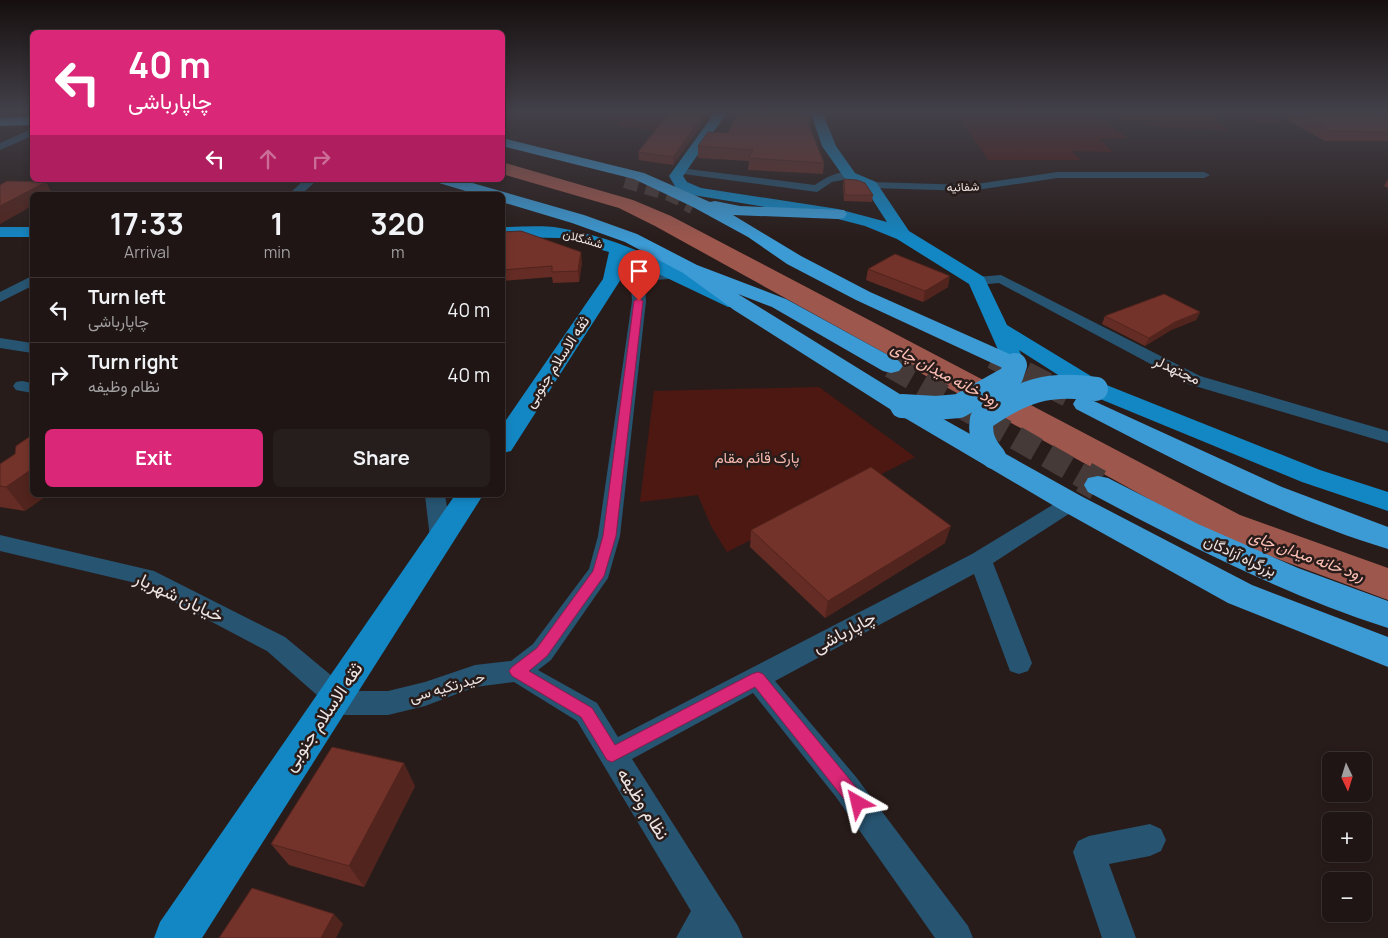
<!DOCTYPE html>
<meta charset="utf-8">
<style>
:root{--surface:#1e1514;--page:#261e1d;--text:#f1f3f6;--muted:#a19fa0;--line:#3c3434;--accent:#db2777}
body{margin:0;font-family:Manrope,Vazirmatn,sans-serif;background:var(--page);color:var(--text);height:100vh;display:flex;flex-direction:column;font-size:19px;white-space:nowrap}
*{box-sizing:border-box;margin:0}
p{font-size:16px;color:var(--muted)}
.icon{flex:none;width:28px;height:28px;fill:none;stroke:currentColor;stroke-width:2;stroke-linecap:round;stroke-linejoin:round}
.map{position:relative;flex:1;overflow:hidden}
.side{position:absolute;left:30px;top:192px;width:475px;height:305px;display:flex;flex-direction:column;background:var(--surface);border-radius:8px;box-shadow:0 2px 8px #0003,0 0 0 1px var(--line)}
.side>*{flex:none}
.guide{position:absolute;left:30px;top:30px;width:475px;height:152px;border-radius:8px;box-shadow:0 2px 8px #0003,0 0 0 1px var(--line);background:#db2777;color:#fff;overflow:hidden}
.needle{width:32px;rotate:176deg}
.controls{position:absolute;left:1322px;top:752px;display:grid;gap:10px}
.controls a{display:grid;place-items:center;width:50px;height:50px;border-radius:8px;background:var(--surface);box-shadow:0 2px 8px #0003,0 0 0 1px var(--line);font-size:25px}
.pin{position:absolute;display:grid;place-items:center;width:42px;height:42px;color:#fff;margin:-51px -21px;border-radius:50% 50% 50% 0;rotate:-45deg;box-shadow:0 0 5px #0007}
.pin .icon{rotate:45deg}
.me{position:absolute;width:55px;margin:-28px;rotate:323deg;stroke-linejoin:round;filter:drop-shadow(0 0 4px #0008)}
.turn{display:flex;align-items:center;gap:18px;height:105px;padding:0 15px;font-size:22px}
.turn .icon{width:65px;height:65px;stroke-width:2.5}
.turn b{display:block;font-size:35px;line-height:42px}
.lanes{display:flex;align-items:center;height:48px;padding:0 15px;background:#0003;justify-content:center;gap:25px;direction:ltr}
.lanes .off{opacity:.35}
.eta{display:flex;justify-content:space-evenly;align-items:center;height:85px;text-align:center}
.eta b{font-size:30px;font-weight:700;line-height:35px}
.button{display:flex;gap:10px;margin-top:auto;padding:10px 15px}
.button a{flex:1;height:58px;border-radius:8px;background:var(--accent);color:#fff;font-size:20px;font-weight:700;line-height:58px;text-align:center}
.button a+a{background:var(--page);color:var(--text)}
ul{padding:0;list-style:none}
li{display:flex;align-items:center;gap:15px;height:65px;padding:0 15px;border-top:1px solid var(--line)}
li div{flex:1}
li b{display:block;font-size:19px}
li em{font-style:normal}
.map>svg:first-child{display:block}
</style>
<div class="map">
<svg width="1388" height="938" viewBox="0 0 1388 938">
<rect width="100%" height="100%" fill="#281c1a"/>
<g fill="#4e1812">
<polygon points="564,111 674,111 658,131 616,126 620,121 560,114"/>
<polygon points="955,111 1089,111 1128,138 1099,139 1113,152 1072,151 1081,160 988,160"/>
<polygon points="1235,111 1262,111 1285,124 1253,122"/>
<polygon points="1138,122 1218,123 1230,130 1163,128"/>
<polygon points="819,387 915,457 727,552 711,526 698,495 640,502 654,391"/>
</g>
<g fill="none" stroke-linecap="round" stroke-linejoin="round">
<polygon fill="#9d574d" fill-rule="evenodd" points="502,162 633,200 671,216 1240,515 1388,568 1388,600 1214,535 655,226 619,208 502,174"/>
<polyline stroke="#463a38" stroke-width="14" stroke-dasharray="14 8" stroke-linecap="butt" points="625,181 669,194 691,204"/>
<polyline stroke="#463a38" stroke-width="19" stroke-dasharray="19 9" stroke-linecap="butt" points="688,202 694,205"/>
<g stroke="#463a38" stroke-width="24" stroke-dasharray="24 12" stroke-linecap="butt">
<polyline points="993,357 1068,395"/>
<polyline points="891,366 1086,478"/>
</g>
<polyline stroke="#463a38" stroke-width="32" stroke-dasharray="32 16" stroke-linecap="butt" points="1084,477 1098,485"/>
<g fill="#275471" fill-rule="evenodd">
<polygon points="32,129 32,136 0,150 0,143"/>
<path d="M 680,168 L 815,185 C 824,178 845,166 856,176 L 854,178 L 832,182 L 817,192 L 676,173 L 676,169 Z"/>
<polygon points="1057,172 1204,172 1210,175 1204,178 1057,178 970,191 871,188 865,185 871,182 970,185"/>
<polygon points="304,180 317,180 301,195 288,195"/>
<path d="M 677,271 L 682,272 L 684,275 L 682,278 L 655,280 L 645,287 L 646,301 L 620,536 L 608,578 L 551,660 L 538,670 L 597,703 L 618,737 L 972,554 L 1064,498 L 1071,496 L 1078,498 L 1082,503 L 1078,508 L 993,563 L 1032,663 L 1028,671 L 1019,674 L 1010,671 L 974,574 L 775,681 L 856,777 L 968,926 L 973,938 L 935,938 L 836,797 L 753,693 L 632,759 L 738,926 L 743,938 L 676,938 L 691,911 L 577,721 L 514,682 L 475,687 L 425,706 L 388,715 L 345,715 L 335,711 L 267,651 L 140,584 L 0,551 L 0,535 L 154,571 L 285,637 L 350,691 L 388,691 L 425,682 L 475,665 L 511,661 L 533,644 L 589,569 L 598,536 L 632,301 L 631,286 C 642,270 660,271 677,271 Z"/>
<polygon points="1001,275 1200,376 1388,431 1388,443 1188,384 999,283 977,285 970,281 977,277"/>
<polygon points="32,276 32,286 0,302 0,292"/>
<polygon points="0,338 32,343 32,353 0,348"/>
<polygon points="22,381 32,383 32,393 16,390 13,386 16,382"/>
<polygon points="425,495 445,495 452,538 449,544 441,546 433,544 430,538"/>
<polygon points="1150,824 1161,829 1166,840 1161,851 1150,856 1109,864 1136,938 1102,938 1073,852 1078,841 1089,836"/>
</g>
<g fill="#1387c4" fill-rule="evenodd">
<polygon points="716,111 728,111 683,176 687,182 701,188 838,209 887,222 865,188 845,179 843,176 822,146 810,111 822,111 836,146 855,173 876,182 909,231 984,277 1007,325 1104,384 1320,470 1388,492 1388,511 1302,482 1088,394 1019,350 1026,365 1023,370 1015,372 1007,370 969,284 897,239 865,226 838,219 693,195 676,188 669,176"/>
<rect x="0" y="227" width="32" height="10"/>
<path d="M 502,227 C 522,227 541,225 560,228 C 625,239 683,271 742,299 L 745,303 L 742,307 L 728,307 L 625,258 L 621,279 L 511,451 L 502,453 L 502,426 L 603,279 L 609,252 L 560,238 L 502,237 Z"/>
<polygon points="455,495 483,495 202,938 154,938 160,922"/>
</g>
<g fill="#3c9ad4" fill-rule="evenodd">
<polygon points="32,117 32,125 0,126 0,118"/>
<polygon points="502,138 644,173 710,202 715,201 740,206 844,210 847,214 844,218 838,219 733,215 801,256 870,292 1023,360 1027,365 1023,370 1015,372 1007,370 856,300 787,264 748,237 693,207 634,179 502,146"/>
<polygon points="437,180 462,180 584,215 637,234 697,265 786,299 899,361 903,366 899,371 891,373 883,371 772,307 738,294 911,401 1081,496 1252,585 1388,637 1388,667 1228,603 1061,510 893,411 734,310 683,273 625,242 572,223 502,202 502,195 479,195 439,183"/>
<path d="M 1085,397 L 1282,487 L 1388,527 L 1388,549 C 1279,516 1177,461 1076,409 L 1073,404 L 1076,399 Z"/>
<path d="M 1098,476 L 1108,478 L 1198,524 L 1298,568 L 1388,601 L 1388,628 C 1283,594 1185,544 1088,492 L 1084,485 L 1088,478 Z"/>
</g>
<g stroke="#3c9ad4" stroke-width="24">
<polyline points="902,406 936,408 959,406 1011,377 1015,365"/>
<path d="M 994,457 C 984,445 979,435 982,419 C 1022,391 1047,382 1096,389"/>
</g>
</g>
<g fill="#642c24">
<polygon points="711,111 673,165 639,160 638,152"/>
<polygon points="738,111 811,114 810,124 809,124 824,163 823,174 748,170 749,161 698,158 698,146 728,133"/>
<polygon points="1109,111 1221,111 1217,121 1120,120"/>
<polygon points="1276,111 1388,111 1388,116 1381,113 1388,117 1388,141 1325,141 1280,116 1281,113"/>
<polygon points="844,179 873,195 872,202 844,201 843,186"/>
<polygon points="1388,179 1388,188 1384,186"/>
<polygon points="502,232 582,262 579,282 553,283 552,277 502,281"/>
<polygon points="868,269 948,287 923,302 866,280"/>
<polygon points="1200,312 1196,320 1171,330 1145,346 1102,324 1105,316"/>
<polygon points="0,464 25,511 0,507"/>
<polygon points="751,530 945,543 825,618 750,547"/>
<polygon points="415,786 364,887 289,865 271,844"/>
</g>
<g fill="#51241d">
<polygon points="706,111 711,111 673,165 673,157"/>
<polygon points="46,182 53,195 32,195 32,206 0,224 0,206"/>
<polygon points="581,252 582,262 579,282 578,271"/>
<polygon points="950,276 948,287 923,302 925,291"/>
<polygon points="1200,312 1196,320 1171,330 1145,346 1149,338 1175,322"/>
<polygon points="32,469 32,495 48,495 25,511 6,487"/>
<polygon points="951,526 945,543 825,618 828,601"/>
<polygon points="404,763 415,786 364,887 349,866"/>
<polygon points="334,914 343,924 336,938 321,938"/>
</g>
<g fill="#74332a" stroke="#51241d">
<polygon points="671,111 706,111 673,157 638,152"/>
<polygon points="738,111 810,111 811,114 804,113 824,163 749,158 753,150 698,146 708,132 728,133"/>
<polygon points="1292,111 1376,111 1388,117 1388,132 1330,131"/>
<polygon points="844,179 857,180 865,183 873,195 845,195"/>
<polygon points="7,181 46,182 0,206 0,185"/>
<polygon points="521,231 581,252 578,271 552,272 552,266 502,270 502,232"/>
<polygon points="895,254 950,276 925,291 868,269"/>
<polygon points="1164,294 1200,312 1175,322 1149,338 1105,316"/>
<polygon points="32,435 32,469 6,487 0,486 0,464 15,454 16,446"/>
<polygon points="871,467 951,526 828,601 751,530"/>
<polygon points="332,747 404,763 349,866 271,844"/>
<polygon points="252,888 334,914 321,938 219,938"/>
</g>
<linearGradient id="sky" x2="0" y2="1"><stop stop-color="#160f0e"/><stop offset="0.46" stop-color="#424049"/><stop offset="1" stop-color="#424049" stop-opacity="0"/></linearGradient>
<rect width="1388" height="242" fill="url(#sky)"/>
<polygon fill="#db2777" stroke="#8e194d" points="639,298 643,301 616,536 604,576 547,656 529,671 592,708 615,745 752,674 758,672 763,674 864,797 866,803 864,809 858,811 852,809 755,687 612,762 607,760 581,717 512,676 509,671 512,667 537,648 593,571 603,536 634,301"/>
<g text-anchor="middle" stroke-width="5" stroke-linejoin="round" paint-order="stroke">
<g font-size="12" fill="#ede5e3" stroke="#281c1a">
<text transform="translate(963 187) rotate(-2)" y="4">شفائیه</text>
<text transform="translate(583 239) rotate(16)" y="4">ششگلان</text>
</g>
<g font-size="15" fill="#ede5e3" stroke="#281c1a">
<text transform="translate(557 362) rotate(-57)" y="5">ثقه الاسلام جنوبی</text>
<text transform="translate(1177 370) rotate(25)" y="5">مجتهدلر</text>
<text transform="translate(1240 556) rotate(25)" y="5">بزرگراه آزادگان</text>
<text transform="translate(447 687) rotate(-16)" y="5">حیدرتکیه سی</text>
</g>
<g font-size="15" fill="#f7b8ae" stroke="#281c1a">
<text x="757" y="463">پارک قائم مقام</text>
</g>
<g font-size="16" font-style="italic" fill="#fec0b5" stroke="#281c1a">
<text transform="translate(946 374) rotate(28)" y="6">رود خانه میدان چای</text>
<text transform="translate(1307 555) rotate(20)" y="6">رود خانه میدان چای</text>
</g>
<g font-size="18" fill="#ede5e3" stroke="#281c1a">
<text transform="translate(179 597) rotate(25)" y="6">خیابان شهریار</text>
<text transform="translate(844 632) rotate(-28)" y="6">چاپارباشی</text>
<text transform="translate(323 717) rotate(-56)" y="6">ثقه الاسلام جنوبی</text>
<text transform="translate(643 804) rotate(58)" y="6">نظام وظیفه</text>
</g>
</g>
</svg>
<div class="controls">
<a><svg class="needle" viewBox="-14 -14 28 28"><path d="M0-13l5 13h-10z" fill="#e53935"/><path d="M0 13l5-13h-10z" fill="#a19fa0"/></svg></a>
<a>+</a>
<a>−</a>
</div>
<div class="pin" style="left:639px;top:301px;background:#d93025"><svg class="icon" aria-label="arrive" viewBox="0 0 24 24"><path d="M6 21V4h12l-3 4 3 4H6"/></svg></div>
<svg class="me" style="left:858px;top:803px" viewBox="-20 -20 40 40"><path d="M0-17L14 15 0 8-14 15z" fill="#db2777" stroke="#fff" stroke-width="4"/></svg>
<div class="guide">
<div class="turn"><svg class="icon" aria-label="left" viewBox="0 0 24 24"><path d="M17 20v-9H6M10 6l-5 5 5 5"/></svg><div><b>40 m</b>چاپارباشی</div></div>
<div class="lanes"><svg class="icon" aria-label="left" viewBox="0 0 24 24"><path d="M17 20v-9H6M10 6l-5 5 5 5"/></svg><svg class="icon off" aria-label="ahead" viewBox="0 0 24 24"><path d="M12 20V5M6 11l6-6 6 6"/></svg><svg class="icon off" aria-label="right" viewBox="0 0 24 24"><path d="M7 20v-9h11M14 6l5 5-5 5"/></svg></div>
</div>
<section class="side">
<div class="eta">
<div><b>17:33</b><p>Arrival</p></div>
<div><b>1</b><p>min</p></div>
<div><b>320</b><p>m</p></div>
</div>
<ul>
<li><svg class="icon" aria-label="left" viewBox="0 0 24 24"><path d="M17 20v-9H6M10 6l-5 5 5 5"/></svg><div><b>Turn left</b><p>چاپارباشی</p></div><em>40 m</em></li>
<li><svg class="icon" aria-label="right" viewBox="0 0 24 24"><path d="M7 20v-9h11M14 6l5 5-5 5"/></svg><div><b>Turn right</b><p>نظام وظیفه</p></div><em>40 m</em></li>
</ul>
<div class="button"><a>Exit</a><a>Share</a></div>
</section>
</div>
